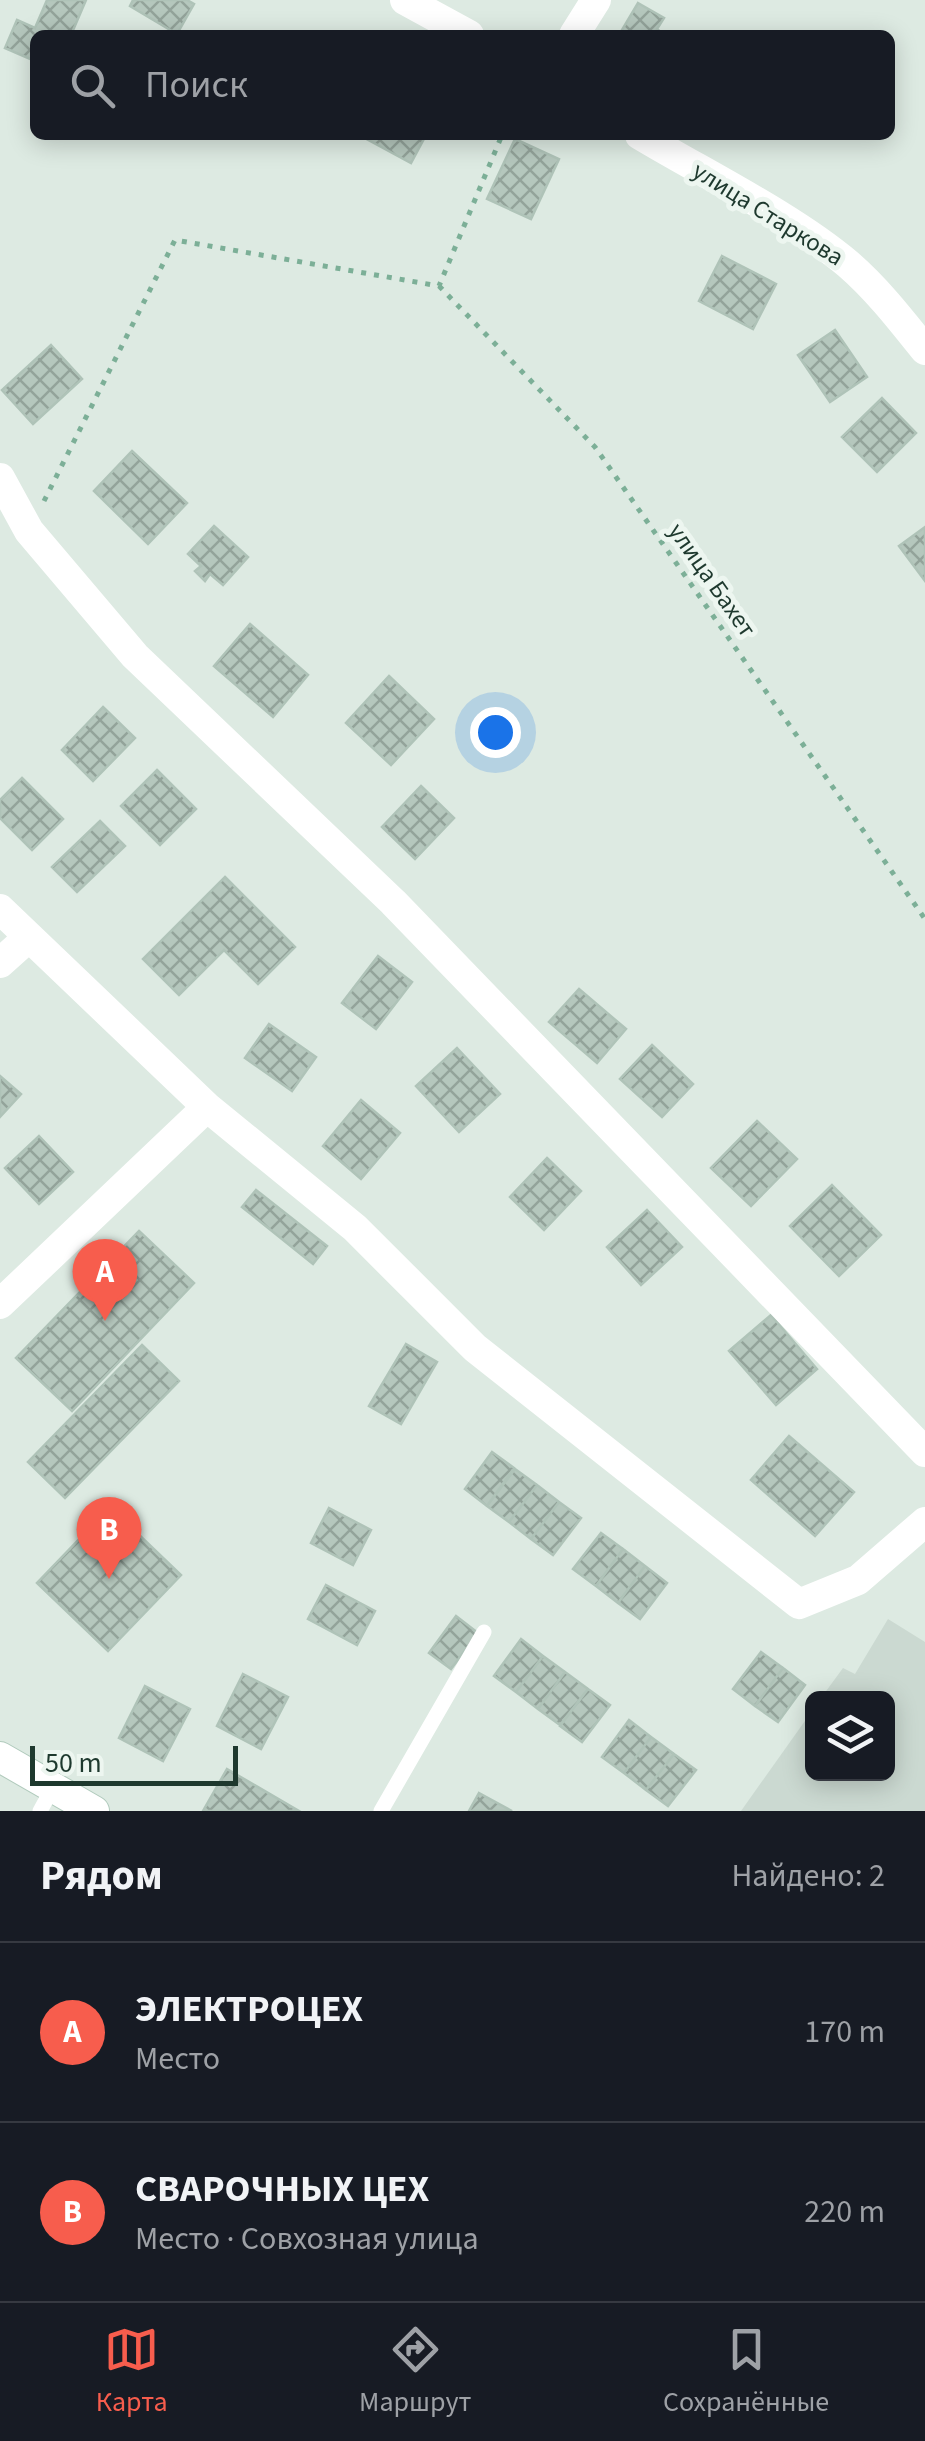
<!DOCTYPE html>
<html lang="ru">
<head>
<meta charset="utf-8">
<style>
  :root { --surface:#171b24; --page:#242831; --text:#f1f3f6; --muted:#9ea1a6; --line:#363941; --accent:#f75d4d }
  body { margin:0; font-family:"Source Sans 3",sans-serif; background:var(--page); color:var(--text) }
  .controls { position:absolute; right:30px; bottom:30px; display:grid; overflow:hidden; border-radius:15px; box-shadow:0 5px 25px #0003 }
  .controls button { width:90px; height:90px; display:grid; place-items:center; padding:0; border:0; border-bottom:2px solid var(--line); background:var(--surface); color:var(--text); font:50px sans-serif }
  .scale { position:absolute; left:30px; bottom:25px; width:208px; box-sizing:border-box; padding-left:10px; border:5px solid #1e392e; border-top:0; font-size:28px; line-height:35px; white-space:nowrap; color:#1e392e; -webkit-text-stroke:8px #edf6f0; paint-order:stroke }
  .you { position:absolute; left:495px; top:732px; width:35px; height:35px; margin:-25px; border:8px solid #fff; border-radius:50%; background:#1a73e8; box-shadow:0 0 0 15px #1a73e833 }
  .badge { display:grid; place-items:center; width:65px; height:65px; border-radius:50%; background:var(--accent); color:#fff; font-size:32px; font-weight:700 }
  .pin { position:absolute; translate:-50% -82px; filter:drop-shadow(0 2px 5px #0008) }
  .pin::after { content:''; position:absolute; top:52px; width:35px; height:30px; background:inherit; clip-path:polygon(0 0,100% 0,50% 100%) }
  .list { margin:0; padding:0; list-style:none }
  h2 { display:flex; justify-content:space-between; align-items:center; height:130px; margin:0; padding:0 40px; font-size:42px }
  h2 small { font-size:32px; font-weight:400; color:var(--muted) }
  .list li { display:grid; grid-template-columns:65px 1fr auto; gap:30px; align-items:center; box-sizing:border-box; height:180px; padding:0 40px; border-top:2px solid var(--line) }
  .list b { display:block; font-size:38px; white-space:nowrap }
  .list p { margin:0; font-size:32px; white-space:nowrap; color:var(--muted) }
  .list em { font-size:32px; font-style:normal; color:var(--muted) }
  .icon { flex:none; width:55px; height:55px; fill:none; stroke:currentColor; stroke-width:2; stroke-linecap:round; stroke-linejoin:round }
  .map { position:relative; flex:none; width:925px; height:1811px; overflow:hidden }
  .search { position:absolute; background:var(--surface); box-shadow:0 5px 25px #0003; left:30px; right:30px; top:30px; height:110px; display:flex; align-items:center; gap:25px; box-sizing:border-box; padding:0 35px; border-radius:15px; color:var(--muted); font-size:38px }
  .sheet { height:490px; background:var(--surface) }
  nav { display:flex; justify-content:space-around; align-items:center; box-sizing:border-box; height:140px; border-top:2px solid var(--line); background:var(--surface); font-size:28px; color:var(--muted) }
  nav a { display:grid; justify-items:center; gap:5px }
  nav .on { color:var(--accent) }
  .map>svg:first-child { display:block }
  .built { fill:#cbd9d1 }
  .building { fill:url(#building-cross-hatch); stroke:#afc3b8; stroke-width:2.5 }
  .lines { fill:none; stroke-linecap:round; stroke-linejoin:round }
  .secondary-casing { stroke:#b0cabc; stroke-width:32 }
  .path { stroke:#7caf97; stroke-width:5; stroke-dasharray:5 8; stroke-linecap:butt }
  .lane { stroke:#fff; stroke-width:15 }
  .street { stroke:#fff; stroke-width:30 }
  .secondary { stroke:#fff; stroke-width:30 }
  .labels { text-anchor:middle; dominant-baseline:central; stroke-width:10; stroke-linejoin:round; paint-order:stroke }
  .street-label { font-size:25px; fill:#1e392e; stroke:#edf6f0 }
</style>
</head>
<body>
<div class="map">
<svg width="925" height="1811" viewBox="0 0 925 1811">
  <defs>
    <pattern id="building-cross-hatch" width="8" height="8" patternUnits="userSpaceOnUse" patternTransform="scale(2.5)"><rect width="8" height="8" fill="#b5c7bd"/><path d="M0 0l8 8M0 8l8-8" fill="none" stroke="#93a39a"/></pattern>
  </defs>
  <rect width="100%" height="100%" fill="#ddeae2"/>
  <path class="built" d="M 888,1619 L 925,1642 L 925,1811 L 741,1811 L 812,1711 L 812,1774 L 888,1774 L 888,1698 L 821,1698 L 843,1668 L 855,1674 Z"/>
  <path class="building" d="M 47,0 L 86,0 L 71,35 L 35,35 L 35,61 L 5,48 L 17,20 L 35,28 Z
    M 133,0 L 187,0 L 194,4 L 177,34 L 130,6 Z
    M 638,3 L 664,18 L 657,29 L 664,35 L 619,35 Z
    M 359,135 L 426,135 L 411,163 Z
    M 515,139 L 559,159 L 531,219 L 487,199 Z
    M 722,256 L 776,284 L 753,329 L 699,301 Z
    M 835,330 L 867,377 L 830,402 L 798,355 Z
    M 51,345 L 82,379 L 33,424 L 2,390 Z
    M 882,398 L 916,433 L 877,472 L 842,437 Z
    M 132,451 L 187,503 L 148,544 L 94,491 Z
    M 214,526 L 248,557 L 223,585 L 210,574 L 205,581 L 195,571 L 201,566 L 188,554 Z
    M 925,527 L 925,581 L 899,546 Z
    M 250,624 L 308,675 L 273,717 L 214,666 Z
    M 389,676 L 434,719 L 391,765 L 346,723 Z
    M 103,707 L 135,738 L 93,781 L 62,750 Z
    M 157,770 L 196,809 L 160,845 L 121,806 Z
    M 22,778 L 63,819 L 32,850 L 0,818 L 0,800 Z
    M 421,786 L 454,818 L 415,859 L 382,827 Z
    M 100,821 L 125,846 L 77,892 L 52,867 Z
    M 225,877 L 295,947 L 258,984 L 224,950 L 179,995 L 143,959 Z
    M 378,956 L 412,982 L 376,1029 L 342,1003 Z
    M 579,989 L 626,1029 L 597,1063 L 549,1022 Z
    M 269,1024 L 316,1057 L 292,1091 L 245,1058 Z
    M 652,1045 L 693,1084 L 662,1117 L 620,1079 Z
    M 457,1048 L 500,1094 L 459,1132 L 416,1086 Z
    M 0,1076 L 21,1094 L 0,1117 Z
    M 361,1100 L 400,1133 L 361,1179 L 323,1146 Z
    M 757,1121 L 797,1159 L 751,1206 L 711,1168 Z
    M 39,1136 L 73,1172 L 39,1204 L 5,1168 Z
    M 547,1158 L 581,1191 L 544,1230 L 510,1197 Z
    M 832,1185 L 881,1235 L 839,1276 L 790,1226 Z
    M 256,1190 L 327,1246 L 313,1264 L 242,1207 Z
    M 647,1210 L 682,1247 L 641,1285 L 607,1247 Z
    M 139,1231 L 194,1283 L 72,1411 L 16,1358 Z
    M 771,1315 L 817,1369 L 776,1405 L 729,1351 Z
    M 406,1344 L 437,1362 L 401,1424 L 369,1406 Z
    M 142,1345 L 179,1381 L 65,1498 L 28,1462 Z
    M 789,1436 L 854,1492 L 815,1536 L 751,1480 Z
    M 492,1452 L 514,1468 L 487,1506 L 465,1489 Z
    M 515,1469 L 537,1485 L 509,1522 L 487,1506 Z
    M 537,1485 L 559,1502 L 531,1539 L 509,1522 Z
    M 559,1502 L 581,1518 L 553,1555 L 531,1539 Z
    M 110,1507 L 181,1575 L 108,1651 L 37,1583 Z
    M 329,1508 L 371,1530 L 353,1565 L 311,1543 Z
    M 601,1533 L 623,1549 L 596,1586 L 573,1569 Z
    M 623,1549 L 645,1566 L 618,1603 L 596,1586 Z
    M 645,1566 L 667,1583 L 640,1619 L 618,1603 Z
    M 326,1585 L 375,1611 L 357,1645 L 308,1619 Z
    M 456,1616 L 478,1633 L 451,1669 L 429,1653 Z
    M 521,1639 L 543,1656 L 516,1692 L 494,1676 Z
    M 761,1652 L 783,1668 L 755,1706 L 733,1689 Z
    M 543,1656 L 565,1672 L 538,1709 L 516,1692 Z
    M 783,1668 L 805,1685 L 778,1722 L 755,1706 Z
    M 565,1672 L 588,1689 L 560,1725 L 538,1709 Z
    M 243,1674 L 288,1697 L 261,1749 L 217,1726 Z
    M 145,1686 L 190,1709 L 163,1761 L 119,1738 Z
    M 588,1689 L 610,1705 L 582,1742 L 560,1726 Z
    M 629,1720 L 651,1737 L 624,1773 L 602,1757 Z
    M 651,1737 L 674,1754 L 646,1790 L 624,1773 Z
    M 674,1754 L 696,1770 L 668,1806 L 646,1790 Z
    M 227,1769 L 299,1811 L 203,1811 Z
    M 479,1793 L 512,1811 L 469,1811 Z"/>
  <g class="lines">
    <g class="secondary-casing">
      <path id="secondary" d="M 0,1757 L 94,1811"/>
    </g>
    <path class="path" d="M 439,286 L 595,447 L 925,919
      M 44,501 L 175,240 L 439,286 L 502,135"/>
    <path class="lane" d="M 40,1811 L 52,1789
      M 381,1811 L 484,1632"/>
    <path class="street" d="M 405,0 L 469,35
      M 574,35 L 596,0
      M 640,135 C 705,174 791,216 848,264 C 877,289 901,320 925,350
      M 0,478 L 29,531 L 135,656 L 393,902 L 925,1452
      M 0,909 L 207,1107
      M 0,963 L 29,937
      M 0,1304 L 207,1107 L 355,1228 L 475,1348 L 799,1604 L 858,1580 L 925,1522"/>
    <use href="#secondary" class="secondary"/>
  </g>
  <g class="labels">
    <g class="street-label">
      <text transform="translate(768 214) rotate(32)">улица Старкова</text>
      <text transform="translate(712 580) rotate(55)">улица Бахет</text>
    </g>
  </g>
</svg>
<div class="controls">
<button><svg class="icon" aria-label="layers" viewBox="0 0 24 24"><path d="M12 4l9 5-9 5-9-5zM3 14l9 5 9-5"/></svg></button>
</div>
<div class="scale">50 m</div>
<div class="you"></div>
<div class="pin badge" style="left:105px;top:1321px">A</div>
<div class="pin badge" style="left:109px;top:1579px">B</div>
<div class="search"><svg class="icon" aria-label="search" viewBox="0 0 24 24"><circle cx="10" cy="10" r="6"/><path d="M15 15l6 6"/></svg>Поиск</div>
</div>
<section class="sheet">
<h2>Рядом<small>Найдено: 2</small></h2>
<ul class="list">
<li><span class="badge">A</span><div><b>ЭЛЕКТРОЦЕХ</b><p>Место</p></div><em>170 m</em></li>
<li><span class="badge">B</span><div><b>СВАРОЧНЫХ ЦЕХ</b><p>Место · Совхозная улица</p></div><em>220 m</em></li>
</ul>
</section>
<nav>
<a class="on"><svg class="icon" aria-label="map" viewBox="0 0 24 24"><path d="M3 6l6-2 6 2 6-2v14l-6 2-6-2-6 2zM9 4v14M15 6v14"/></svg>Карта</a>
<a><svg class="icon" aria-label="directions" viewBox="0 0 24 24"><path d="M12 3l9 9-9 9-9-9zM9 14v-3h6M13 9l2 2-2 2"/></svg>Маршрут</a>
<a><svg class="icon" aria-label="saved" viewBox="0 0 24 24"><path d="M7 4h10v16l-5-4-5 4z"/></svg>Сохранённые</a>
</nav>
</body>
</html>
